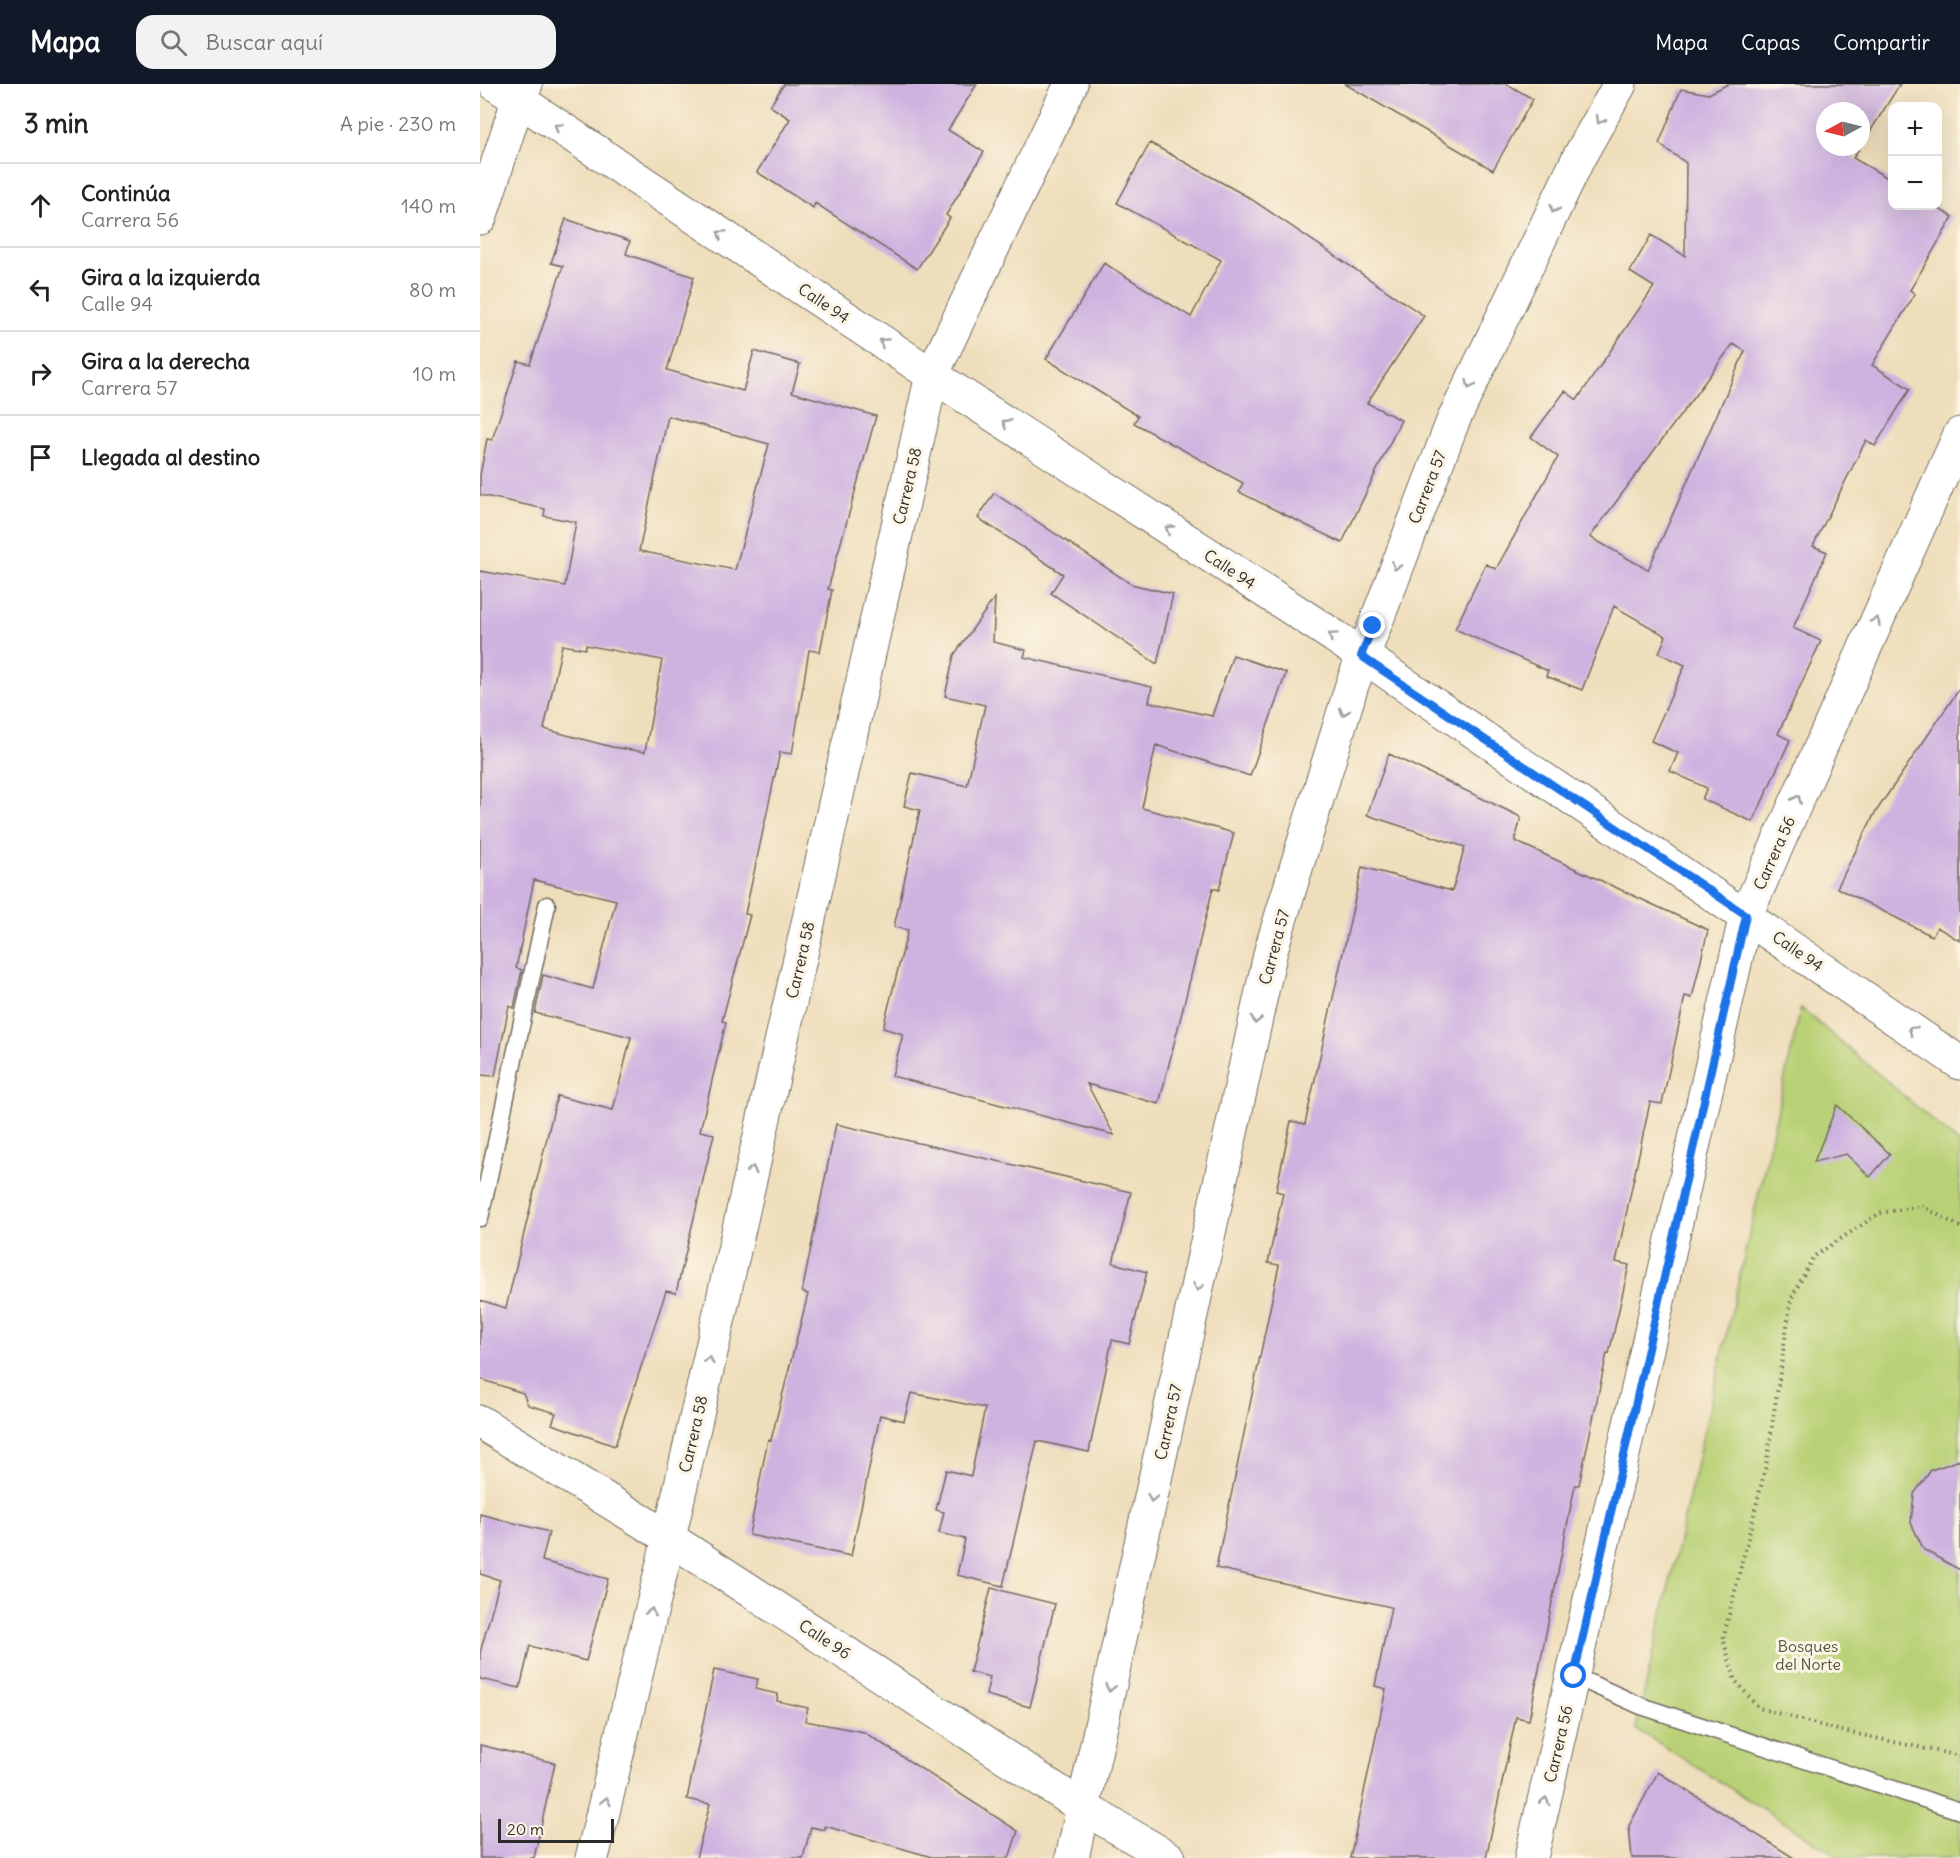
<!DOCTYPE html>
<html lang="es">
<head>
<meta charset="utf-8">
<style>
  :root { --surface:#fff; --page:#f2f2f2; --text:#222; --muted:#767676; --line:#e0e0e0; --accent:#111827 }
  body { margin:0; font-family:Delius,sans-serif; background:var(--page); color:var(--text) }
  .controls { position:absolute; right:18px; top:18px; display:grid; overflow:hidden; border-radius:12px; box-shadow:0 6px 24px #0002 }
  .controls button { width:54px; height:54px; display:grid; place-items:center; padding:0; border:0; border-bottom:2px solid var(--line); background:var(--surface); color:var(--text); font:30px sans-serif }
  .compass { position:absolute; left:1336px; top:18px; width:54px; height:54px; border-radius:50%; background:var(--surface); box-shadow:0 6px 24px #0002; rotate:263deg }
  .scale { position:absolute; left:18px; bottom:15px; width:116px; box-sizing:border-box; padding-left:6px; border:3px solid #2b2b2b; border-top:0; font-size:16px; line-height:21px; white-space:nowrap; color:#2b2b2b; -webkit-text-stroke:4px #fcf5e5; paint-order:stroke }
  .stop { position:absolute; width:18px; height:18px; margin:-14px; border:4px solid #1a73e8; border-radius:50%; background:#fff }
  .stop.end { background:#1a73e8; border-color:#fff; box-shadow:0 2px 6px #0008 }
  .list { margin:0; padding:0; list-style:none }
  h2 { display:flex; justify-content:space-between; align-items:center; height:78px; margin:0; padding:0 24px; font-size:26px }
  h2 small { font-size:20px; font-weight:400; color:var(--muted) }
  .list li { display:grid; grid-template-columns:39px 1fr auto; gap:18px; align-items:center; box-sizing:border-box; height:84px; padding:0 24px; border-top:2px solid var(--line) }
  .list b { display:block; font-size:22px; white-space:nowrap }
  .list p { margin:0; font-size:20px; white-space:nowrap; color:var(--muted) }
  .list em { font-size:20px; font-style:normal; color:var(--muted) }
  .icon { flex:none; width:33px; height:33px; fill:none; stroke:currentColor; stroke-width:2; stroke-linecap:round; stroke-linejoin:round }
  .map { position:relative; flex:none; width:1480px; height:1774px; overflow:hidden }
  header { display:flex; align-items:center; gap:36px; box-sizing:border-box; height:84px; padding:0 30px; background:var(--accent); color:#fff }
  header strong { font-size:28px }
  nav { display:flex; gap:33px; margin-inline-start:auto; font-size:21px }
  .search { width:420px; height:54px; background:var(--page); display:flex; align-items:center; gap:15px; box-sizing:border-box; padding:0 21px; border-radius:18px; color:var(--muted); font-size:22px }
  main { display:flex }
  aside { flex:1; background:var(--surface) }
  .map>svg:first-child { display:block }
  .green { fill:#b9d176; stroke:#727e50; stroke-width:1.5 }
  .building { fill:#ceb2e0; fill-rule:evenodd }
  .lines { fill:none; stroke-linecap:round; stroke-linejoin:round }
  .service-casing { stroke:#706a5e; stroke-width:19 }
  .minor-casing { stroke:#706a5e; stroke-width:35 }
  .tertiary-casing { stroke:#706a5e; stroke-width:35 }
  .path { stroke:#706a5e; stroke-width:4; stroke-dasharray:1.5 4.5; stroke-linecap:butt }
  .service { stroke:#fff; stroke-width:16 }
  .minor { stroke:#fff; stroke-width:33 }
  .tertiary { stroke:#fff; stroke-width:33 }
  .oneway { stroke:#a0a0a0 }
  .route { stroke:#1a73e8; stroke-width:8 }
  .labels { text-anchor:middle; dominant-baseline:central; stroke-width:6; stroke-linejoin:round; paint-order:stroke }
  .street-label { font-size:16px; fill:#2b2b2b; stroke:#fcf5e5 }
  .park-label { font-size:16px; fill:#4e543e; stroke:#fcf5e5 }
</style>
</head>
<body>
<header>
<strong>Mapa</strong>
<div class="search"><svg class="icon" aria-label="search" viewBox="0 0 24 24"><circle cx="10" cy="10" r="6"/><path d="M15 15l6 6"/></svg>Buscar aquí</div>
<nav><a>Mapa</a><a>Capas</a><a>Compartir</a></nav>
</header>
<main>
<aside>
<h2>3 min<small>A pie · 230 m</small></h2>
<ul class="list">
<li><svg class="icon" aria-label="ahead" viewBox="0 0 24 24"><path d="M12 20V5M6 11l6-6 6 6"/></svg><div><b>Continúa</b><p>Carrera 56</p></div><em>140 m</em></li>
<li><svg class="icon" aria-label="left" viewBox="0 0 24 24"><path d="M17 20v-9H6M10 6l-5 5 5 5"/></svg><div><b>Gira a la izquierda</b><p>Calle 94</p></div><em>80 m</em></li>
<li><svg class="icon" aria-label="right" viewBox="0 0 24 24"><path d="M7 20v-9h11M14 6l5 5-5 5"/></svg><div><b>Gira a la derecha</b><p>Carrera 57</p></div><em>10 m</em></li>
<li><svg class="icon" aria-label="arrive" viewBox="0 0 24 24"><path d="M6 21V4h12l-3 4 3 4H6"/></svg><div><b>Llegada al destino</b></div></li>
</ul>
</aside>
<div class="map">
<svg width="1480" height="1774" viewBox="0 0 1480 1774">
  <rect width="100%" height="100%" fill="#fcf5e5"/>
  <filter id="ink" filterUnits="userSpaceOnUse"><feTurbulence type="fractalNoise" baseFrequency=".0167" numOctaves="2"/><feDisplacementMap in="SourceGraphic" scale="12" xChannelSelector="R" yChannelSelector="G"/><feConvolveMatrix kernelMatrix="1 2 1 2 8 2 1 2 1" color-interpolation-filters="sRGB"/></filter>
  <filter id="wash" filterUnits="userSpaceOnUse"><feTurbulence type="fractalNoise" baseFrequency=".008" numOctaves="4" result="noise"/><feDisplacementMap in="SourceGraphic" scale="24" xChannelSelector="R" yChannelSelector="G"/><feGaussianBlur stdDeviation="1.35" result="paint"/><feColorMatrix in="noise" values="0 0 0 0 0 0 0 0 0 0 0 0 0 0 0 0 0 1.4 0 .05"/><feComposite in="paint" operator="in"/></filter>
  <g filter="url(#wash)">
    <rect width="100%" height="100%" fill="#efdebc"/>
    <path class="green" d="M 1321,924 L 1480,1060 L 1480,1774 L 1361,1774 L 1156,1645 Z"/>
    <g id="blocks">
      <path class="building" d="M 304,0 L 497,0 L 468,46 L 504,68 L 466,131 L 470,134 L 437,185 L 335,119 L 333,124 L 277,88 L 310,35 L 290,22 Z
        M 865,0 L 1027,0 L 1053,15 L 1013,86 Z
        M 1248,0 L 1420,0 L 1381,62 L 1381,27 L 1345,27 L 1345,63 L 1380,63 L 1373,74 L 1413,97 L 1413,122 L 1454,122 L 1473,133 L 1430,206 L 1435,210 L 1392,281 L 1430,305 L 1395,362 L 1386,356 L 1333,462 L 1347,468 L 1313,544 L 1341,557 L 1298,650 L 1310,656 L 1273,738 L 1222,715 L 1227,704 L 1190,687 L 1198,669 L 1171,657 L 1205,581 L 1179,569 L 1186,552 L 1134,522 L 1102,606 L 1066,592 L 1068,587 L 975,545 L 1006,480 L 1016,485 L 1078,373 L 1051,353 L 1085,307 L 1097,316 L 1174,203 L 1150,188 L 1171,151 L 1205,172 L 1206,79 L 1179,60 L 1201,5 L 1229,10 ZM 1253,260 L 1265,267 L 1168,486 L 1110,453 Z
        M 670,59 L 768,113 L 944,232 L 887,319 L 921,336 L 862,459 L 759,408 L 763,399 L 654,339 L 658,332 L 566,275 L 624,179 L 711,233 L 741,176 L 637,119 Z
        M 86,135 L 150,157 L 146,170 L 214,193 L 187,286 L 263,307 L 274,267 L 320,280 L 312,308 L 396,332 L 348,505 L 352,506 L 340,568 L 329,566 L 312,670 L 300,668 L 265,830 L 270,831 L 242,937 L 246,938 L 220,1047 L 234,1050 L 196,1209 L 186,1207 L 135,1362 L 72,1340 L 76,1329 L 48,1321 L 43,1309 L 0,1295 L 0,1216 L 26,1224 L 77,1012 L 133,1026 L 151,953 L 55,929 L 63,891 L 113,905 L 136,816 L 54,796 L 36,884 L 42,886 L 34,924 L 29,922 L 15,992 L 0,991 L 0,487 L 85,502 L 96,438 L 64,432 L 65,425 L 0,411 L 0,391 L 7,355 L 12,356 L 38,277 L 50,280 L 83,182 L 71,179 ZM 188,332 L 289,360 L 255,486 L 159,467 ZM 82,561 L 105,565 L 106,561 L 182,576 L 165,668 L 132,663 L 64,645 Z
        M 514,409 L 651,500 L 693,510 L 677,580 L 571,509 L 583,490 L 498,434 Z
        M 515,513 L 513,558 L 546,566 L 544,573 L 672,603 L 669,618 L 732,632 L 753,571 L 806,589 L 770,692 L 676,661 L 662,724 L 754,749 L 739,806 L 733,804 L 679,1020 L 607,1000 L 634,1051 L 412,992 L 423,950 L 403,944 L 428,846 L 414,843 L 440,726 L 424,722 L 432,689 L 487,702 L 505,621 L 465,612 L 474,571 Z
        M 1480,604 L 1480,857 L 1457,843 L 1452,852 L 1357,804 L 1395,729 Z
        M 909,670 L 1041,733 L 1035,757 L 1228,846 L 1212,914 L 1205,912 L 1182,1020 L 1170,1018 L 1136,1178 L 1149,1181 L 1129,1270 L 1127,1269 L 1099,1401 L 1095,1401 L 1049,1636 L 1036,1633 L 1006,1774 L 870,1774 L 906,1605 L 895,1602 L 911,1523 L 736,1484 L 799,1181 L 788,1179 L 803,1109 L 796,1107 L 811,1037 L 825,1040 L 882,783 L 972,807 L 985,763 L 887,731 Z
        M 1357,1021 L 1410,1070 L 1390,1093 L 1366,1070 L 1334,1078 Z
        M 356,1040 L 651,1108 L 633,1179 L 667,1188 L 649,1260 L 632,1256 L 609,1368 L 557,1357 L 523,1502 L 477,1491 L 485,1455 L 459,1449 L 464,1428 L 456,1426 L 466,1386 L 491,1392 L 505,1324 L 431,1309 L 424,1337 L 400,1331 L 371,1472 L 269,1451 L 288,1355 L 291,1356 L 328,1210 L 322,1208 Z
        M 1480,1376 L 1480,1486 L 1444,1466 L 1431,1439 L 1434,1410 L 1451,1386 Z
        M 0,1430 L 69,1448 L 62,1477 L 128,1495 L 106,1577 L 50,1562 L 40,1604 L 0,1595 L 0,1569 L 20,1496 L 0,1490 Z
        M 511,1504 L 575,1520 L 550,1623 L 506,1611 L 510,1593 L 490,1588 Z
        M 234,1586 L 278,1595 L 275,1605 L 298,1610 L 297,1617 L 328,1624 L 325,1637 L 384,1648 L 538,1747 L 529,1774 L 455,1774 L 345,1742 L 345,1746 L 331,1743 L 323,1774 L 216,1774 L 230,1720 L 207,1715 Z
        M 0,1661 L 75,1679 L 54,1774 L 0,1774 Z
        M 1178,1688 L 1314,1774 L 1152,1774 L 1149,1742 Z"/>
    </g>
  </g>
  <g filter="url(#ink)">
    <use href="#blocks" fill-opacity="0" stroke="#706a5e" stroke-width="1.5"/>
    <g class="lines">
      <g class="service-casing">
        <path id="service" d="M 0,1134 L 67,821
          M 1094,1592 L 1161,1622 L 1480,1727"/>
      </g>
      <g class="minor-casing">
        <path id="minor" d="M 0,134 L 38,16 L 46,0
          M 0,1338 L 189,1454 L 604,1724 L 689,1774
          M 112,1774 L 189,1454 L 452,291 L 591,0
          M 592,1774 L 791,866 L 872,601 L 973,337 L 1099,73 L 1140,0
          M 1051,1774 L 1266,831 L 1480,350"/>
      </g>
      <g class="tertiary-casing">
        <path id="tertiary" d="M 15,0 L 452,291 L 854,552 L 1480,979"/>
      </g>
      <path class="path" d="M 1480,1143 L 1442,1122 L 1400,1129 L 1333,1173 L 1311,1215 L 1286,1382 L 1243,1555 L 1255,1596 L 1279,1624 L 1358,1646 L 1480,1672"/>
      <use href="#service" class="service"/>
      <use href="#minor" class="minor"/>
      <use href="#tertiary" class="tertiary"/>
    </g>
    <defs><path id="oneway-chevron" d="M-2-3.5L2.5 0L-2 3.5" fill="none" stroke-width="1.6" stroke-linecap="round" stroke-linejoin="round" transform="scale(1.5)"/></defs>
    <g class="oneway">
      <use href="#oneway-chevron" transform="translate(1120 36) rotate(120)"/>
      <use href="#oneway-chevron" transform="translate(78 43) rotate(-146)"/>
      <use href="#oneway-chevron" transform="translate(1074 125) rotate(116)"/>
      <use href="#oneway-chevron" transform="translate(241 150) rotate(-146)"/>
      <use href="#oneway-chevron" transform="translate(403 258) rotate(-146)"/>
      <use href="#oneway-chevron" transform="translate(990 301) rotate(116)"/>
      <use href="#oneway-chevron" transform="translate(526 339) rotate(-147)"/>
      <use href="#oneway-chevron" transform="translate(689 445) rotate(-147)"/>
      <use href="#oneway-chevron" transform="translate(916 482) rotate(111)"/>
      <use href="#oneway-chevron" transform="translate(1396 537) rotate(-66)"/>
      <use href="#oneway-chevron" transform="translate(852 552) rotate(-146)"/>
      <use href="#oneway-chevron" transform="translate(864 628) rotate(107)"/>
      <use href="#oneway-chevron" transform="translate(1317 715) rotate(-66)"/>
      <use href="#oneway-chevron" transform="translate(776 936) rotate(102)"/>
      <use href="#oneway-chevron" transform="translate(1432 946) rotate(-145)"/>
      <use href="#oneway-chevron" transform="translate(272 1086) rotate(-77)"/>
      <use href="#oneway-chevron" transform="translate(718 1203) rotate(102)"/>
      <use href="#oneway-chevron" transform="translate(229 1276) rotate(-77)"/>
      <use href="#oneway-chevron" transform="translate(672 1414) rotate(102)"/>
      <use href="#oneway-chevron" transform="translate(171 1528) rotate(-76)"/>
      <use href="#oneway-chevron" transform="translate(630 1604) rotate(102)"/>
      <use href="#oneway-chevron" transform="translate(126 1717) rotate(-76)"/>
      <use href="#oneway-chevron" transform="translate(1065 1717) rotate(-77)"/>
    </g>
  </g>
  <g class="lines" filter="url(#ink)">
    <path class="route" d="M 893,542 L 881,572 L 1266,831 L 1094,1592"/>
  </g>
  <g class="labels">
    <g class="street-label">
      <text transform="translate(344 219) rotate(34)">Calle 94</text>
      <text transform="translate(427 402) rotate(-77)">Carrera 58</text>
      <text transform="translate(947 403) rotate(-69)">Carrera 57</text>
      <text transform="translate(750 485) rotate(33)">Calle 94</text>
      <text transform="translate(1294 769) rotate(-66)">Carrera 56</text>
      <text transform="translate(794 863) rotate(-75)">Carrera 57</text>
      <text transform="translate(1318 867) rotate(35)">Calle 94</text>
      <text transform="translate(320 876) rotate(-77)">Carrera 58</text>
      <text transform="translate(688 1338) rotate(-78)">Carrera 57</text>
      <text transform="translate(213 1350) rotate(-77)">Carrera 58</text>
      <text transform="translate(345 1555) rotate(33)">Calle 96</text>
      <text transform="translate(1078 1660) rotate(-77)">Carrera 56</text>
    </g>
    <g class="park-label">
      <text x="1328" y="1562">Bosques<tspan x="1328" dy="18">del Norte</tspan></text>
    </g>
  </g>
</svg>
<div class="controls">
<button>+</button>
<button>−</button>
</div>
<svg class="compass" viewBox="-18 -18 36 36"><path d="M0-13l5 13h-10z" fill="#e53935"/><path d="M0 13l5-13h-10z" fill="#767676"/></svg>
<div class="scale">20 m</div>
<div class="stop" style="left:1094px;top:1592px"></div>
<div class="stop end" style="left:893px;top:542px"></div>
</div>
</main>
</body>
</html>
